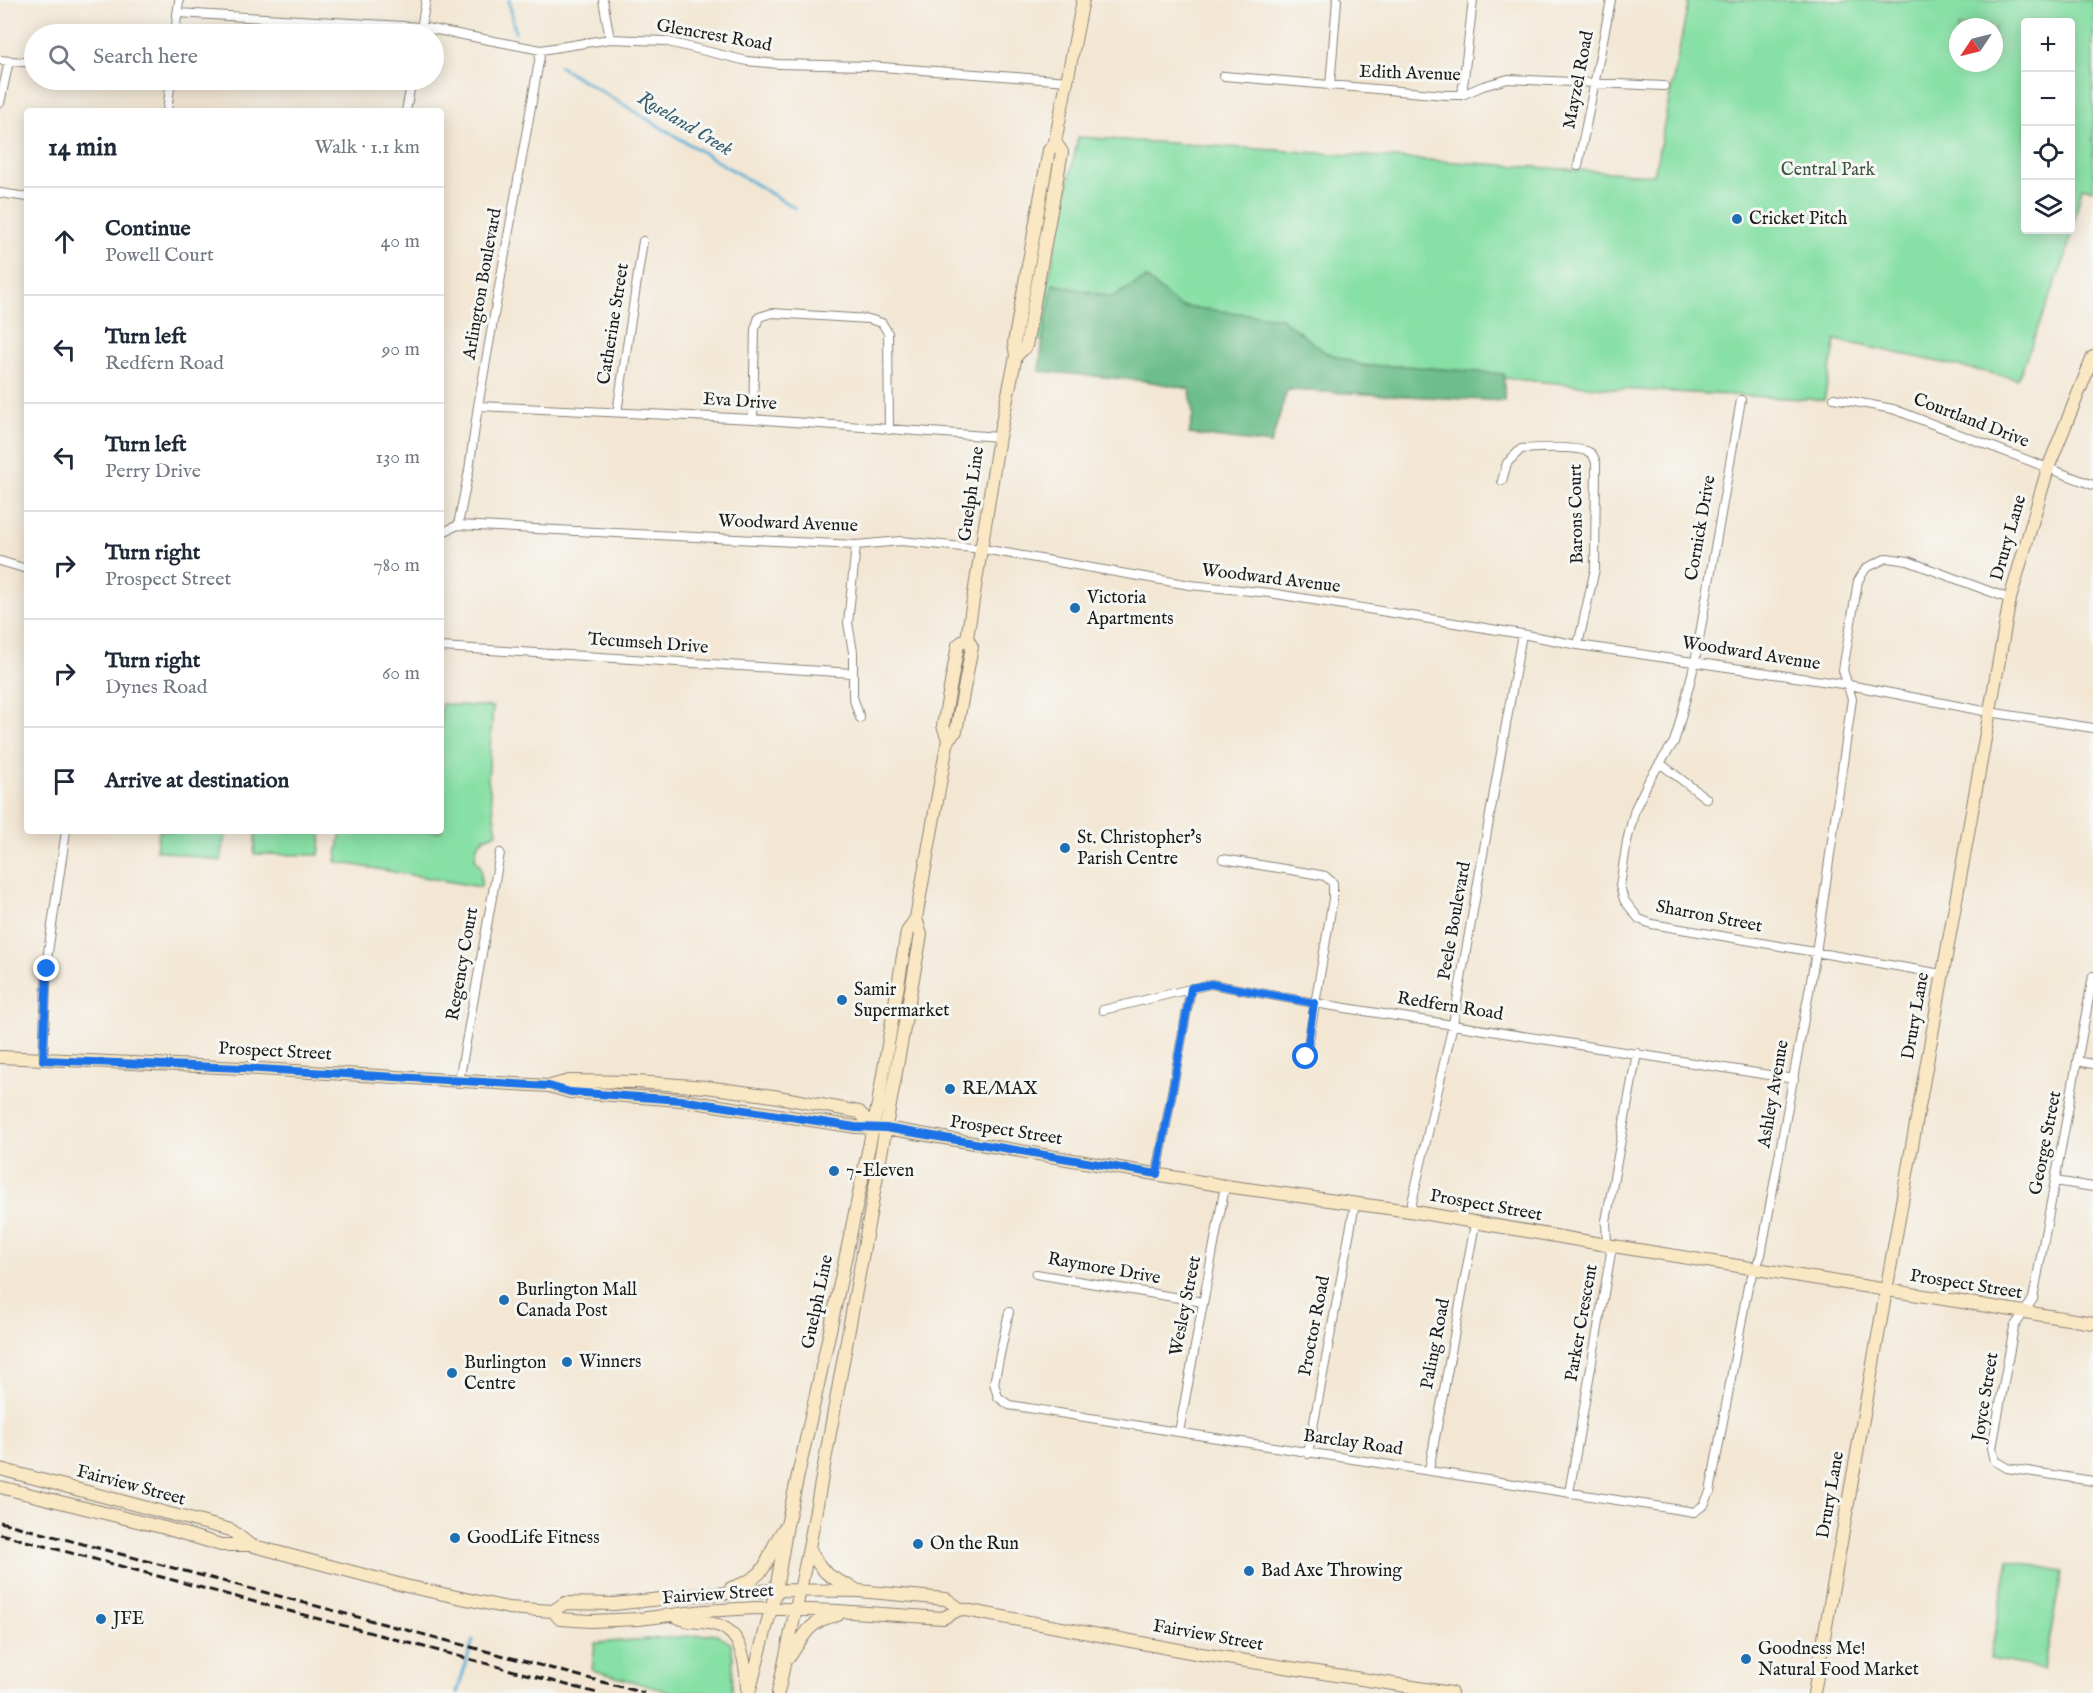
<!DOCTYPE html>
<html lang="en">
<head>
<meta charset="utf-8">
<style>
  :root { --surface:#fff; --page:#f2f2f3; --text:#1f2937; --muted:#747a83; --line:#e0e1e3 }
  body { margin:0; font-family:"IM FELL English",serif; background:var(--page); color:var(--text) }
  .controls { position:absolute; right:18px; top:18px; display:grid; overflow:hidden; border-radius:6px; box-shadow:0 3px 15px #0003 }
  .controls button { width:54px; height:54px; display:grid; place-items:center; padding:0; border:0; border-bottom:2px solid var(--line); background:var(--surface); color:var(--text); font:30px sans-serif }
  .compass { position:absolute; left:1949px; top:18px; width:54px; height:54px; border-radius:50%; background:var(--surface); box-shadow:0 3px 15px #0003; rotate:235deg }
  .stop { position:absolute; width:18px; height:18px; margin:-14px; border:4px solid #1a73e8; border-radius:50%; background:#fff }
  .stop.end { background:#1a73e8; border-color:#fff; box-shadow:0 2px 6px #0008 }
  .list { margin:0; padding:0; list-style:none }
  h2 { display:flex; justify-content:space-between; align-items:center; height:78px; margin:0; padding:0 24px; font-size:26px }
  h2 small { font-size:20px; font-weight:400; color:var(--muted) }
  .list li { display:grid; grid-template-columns:39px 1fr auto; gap:18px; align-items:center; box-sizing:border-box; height:108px; padding:0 24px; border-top:2px solid var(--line) }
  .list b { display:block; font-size:22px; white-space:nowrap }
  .list p { margin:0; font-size:20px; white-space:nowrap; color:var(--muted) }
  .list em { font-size:20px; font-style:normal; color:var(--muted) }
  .icon { flex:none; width:33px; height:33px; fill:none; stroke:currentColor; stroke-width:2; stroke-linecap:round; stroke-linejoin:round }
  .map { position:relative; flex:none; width:2093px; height:1693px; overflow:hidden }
  .search { position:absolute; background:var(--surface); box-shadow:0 3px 15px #0003; left:24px; top:24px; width:420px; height:66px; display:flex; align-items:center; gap:15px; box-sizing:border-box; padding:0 21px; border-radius:33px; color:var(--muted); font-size:22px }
  .panel { position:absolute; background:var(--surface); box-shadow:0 3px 15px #0003; left:24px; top:108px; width:420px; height:726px; border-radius:6px }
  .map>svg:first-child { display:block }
  .green { fill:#87e0a5; stroke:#527e60; stroke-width:1.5; fill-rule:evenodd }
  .forest { fill:#6dbe8a; stroke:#446d53; stroke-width:1.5 }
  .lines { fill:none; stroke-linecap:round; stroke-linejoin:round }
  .stream { stroke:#56add3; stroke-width:3 }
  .street-casing { stroke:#888278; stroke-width:10 }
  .secondary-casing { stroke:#888278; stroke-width:14 }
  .street { stroke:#fff; stroke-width:8 }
  .secondary { stroke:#fae7c3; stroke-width:12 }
  .rail { stroke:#1c1c1c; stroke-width:3; stroke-dasharray:9 4.5; stroke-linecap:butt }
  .route { stroke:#1a73e8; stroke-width:8 }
  .poi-dot { fill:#1f6fb2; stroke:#f6f6f2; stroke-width:2 }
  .labels { text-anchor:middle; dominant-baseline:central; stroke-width:6; stroke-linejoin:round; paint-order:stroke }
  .street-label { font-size:18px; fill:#1c1c1c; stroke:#f6f6f2 }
  .park-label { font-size:18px; fill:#3c5745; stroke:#f6f6f2 }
  .poi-label { font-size:18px; fill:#1c1c1c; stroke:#f6f6f2; text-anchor:start }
  .water-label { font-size:20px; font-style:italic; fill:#365d6e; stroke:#f6f6f2 }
</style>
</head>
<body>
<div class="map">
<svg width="2093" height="1693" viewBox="0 0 2093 1693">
  <rect width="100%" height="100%" fill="#f6f6f2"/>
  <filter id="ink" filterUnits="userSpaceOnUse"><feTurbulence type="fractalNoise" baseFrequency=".0167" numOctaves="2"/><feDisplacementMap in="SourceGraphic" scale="12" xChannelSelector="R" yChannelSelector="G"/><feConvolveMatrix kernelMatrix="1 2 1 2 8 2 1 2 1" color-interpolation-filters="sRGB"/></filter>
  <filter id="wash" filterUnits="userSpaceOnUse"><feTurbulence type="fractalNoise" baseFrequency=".008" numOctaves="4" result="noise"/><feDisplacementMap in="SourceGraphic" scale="24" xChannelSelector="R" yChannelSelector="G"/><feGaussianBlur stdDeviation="1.35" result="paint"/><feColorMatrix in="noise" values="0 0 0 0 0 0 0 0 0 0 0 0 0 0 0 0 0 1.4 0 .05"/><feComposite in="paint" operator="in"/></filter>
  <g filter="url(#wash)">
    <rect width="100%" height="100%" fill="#f3e7d4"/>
    <path class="green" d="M 1689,0 L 2093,0 L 2093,190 L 2082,187 L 2066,256 L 2018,379 L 1836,340 L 1824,400 L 1617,389 L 1412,369 L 1036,340 L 1078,137 L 1654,175 ZM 2026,22 L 2070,22 L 2070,230 L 2026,230 ZM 1958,27 L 1994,27 L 1994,63 L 1958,63 Z
      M 441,704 L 493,707 L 488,780 L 497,833 L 484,838 L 477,846 L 475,858 L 481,868 L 481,887 L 336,862 L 341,831 L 441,831 Z
      M 159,831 L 226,831 L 221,861 L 156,850 Z
      M 256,831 L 322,831 L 319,855 L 254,854 Z
      M 2008,1560 L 2062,1571 L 2044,1669 L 1990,1659 Z
      M 717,1634 L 731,1644 L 733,1657 L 732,1693 L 673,1693 L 592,1670 L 595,1643 Z"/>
    <path class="forest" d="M 1146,278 L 1179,306 L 1281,318 L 1325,352 L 1364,366 L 1405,366 L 1504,374 L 1504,401 L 1287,390 L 1271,444 L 1189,434 L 1193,415 L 1190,389 L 1146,381 L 1039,371 L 1044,331 L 1053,284 L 1112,297 Z"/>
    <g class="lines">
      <path class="stream" d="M 509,0 L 515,32
        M 559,66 L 795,208
        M 457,1693 L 473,1640"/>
    </g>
  </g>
  <g filter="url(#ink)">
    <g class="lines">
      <g class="street-casing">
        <path id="street" d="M 603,0 L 610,39
          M 177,13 L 421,27 L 541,50 L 610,39 L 664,41 L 747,61 L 778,64 L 868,66 L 1068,81
          M 175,34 L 179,0
          M 420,34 L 426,0
          M 0,60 L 34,63
          M 1224,76 L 1445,95 L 1462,95 L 1483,86 L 1508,79 L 1664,86
          M 1330,86 L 1337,0
          M 1462,95 L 1473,0
          M 0,103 L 9,61
          M 167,111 L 171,80
          M 406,111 L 412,80
          M 1578,166 L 1611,0
          M 0,193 L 27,197
          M 1834,398 L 1893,409 L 2093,485
          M 1741,400 L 1695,662 L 1678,729 L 1674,742 L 1649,780 L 1635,809 L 1627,841 L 1620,886 L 1624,900 L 1639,919 L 1652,924 L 1942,974
          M 478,406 L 753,419 L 999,437
          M 617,412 L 643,241
          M 753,419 L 755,329 L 759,317 L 772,313 L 869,319 L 882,323 L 888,333 L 889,430
          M 1502,481 L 1507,463 L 1521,449 C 1537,448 1575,446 1589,452 C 1593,454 1595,459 1596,463 L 1595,569 L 1578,645
          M 458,525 L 469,470 L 478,406 L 541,50
          M 441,533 L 458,525 L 856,545 L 901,541 L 983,549 L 1190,585 L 1270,593 L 1522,634 L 1578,645 L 1849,685 L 1989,712 L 2093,728
          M 856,545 L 848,623 L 853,652 L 853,697 L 860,718
          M 0,561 L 27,569
          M 441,647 L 852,673
          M 1661,764 L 1707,799
          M 1223,859 L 1309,873 L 1325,876 L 1333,883 L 1333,899 L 1306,1057
          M 2093,976 L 2033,1299 L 2014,1327 L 1992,1448 L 1995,1461 L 2007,1468 L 2093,1481
          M 1103,1010 L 1211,984 L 1314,1003 L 1794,1079
          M 43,1060 L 47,959 L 66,831
          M 2077,1061 L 2093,1064
          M 459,1081 L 500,853
          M 1157,1174 L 1191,988
          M 2055,1181 L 2093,1187
          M 1410,1211 L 1453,1024 L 1522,634
          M 1036,1274 L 1203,1302
          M 1009,1312 L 994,1383 L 998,1397 L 1009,1405 C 1237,1442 1465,1477 1694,1512 L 1704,1505 L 1710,1492 L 1748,1286 L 1761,1255 L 1816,953 L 1852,699 L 1843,670 L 1858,581 L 1866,568 L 1887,558 L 1908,561 L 2010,599
          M 1179,1432 L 1225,1186
          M 1308,1454 L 1355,1204
          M 1429,1470 L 1475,1224
          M 1569,1493 L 1611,1253 L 1607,1245 L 1606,1221 L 1637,1053"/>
      </g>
      <g class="secondary-casing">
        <path id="secondary" d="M 1016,356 L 1026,346 L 1062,152 L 1055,142
          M 948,739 L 956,731 L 972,647 L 967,638 L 999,437 L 1016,356 L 1014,343 L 1049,150 L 1055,142 L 1083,0
          M 0,1057 L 242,1068 L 549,1086 L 570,1092 L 681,1100 L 856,1127 L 886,1128 L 1225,1186 L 1410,1211 L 1607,1245 L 2093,1323
          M 550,1086 L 569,1081 L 637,1082 L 706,1087 L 773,1096 L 859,1112 L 873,1126
          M 0,1469 L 231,1530 L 250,1545
          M 0,1487 L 165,1528 L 221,1545 L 250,1545 L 406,1586 L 508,1608 L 553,1611 L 565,1603 L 614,1604 L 698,1595 L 776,1590 L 859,1591 L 946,1599 L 960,1609 L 1195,1653 L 1451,1693
          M 809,1548 C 823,1575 828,1576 855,1589
          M 731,1588 C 777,1573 761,1558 786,1526
          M 553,1611 L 560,1619 L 590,1621 L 639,1619 L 704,1611 L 755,1608 L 837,1611 L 943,1618 L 960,1609
          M 673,1615 C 690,1624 695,1620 713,1624 C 742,1629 746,1663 747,1688
          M 790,1656 C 804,1635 811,1619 838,1615
          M 749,1693 L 776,1590 L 787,1525 L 831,1326 L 878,1104 L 907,932 L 916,918
          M 778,1693 L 809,1548 L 921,935 L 916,918 L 948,739 L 943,726 L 958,645 L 967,638
          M 1814,1693 L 2010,599 L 2048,468 L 2093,357"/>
      </g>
      <use href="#street" class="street"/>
      <use href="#secondary" class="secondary"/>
      <path class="rail" d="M 0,1522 L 644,1693
        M 0,1534 L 597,1693"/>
    </g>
  </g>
  <g class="lines" filter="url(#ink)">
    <path class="route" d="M 47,969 L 43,1060 L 242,1068 L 549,1086 L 570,1092 L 681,1100 L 855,1127 L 886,1128 L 1157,1174 L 1191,988 L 1211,984 L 1314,1003 L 1306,1057"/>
  </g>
  <g class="poi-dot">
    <circle cx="1737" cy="219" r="6"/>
    <circle cx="1075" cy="608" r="6"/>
    <circle cx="1065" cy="848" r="6"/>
    <circle cx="842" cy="1000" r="6"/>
    <circle cx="950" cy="1089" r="6"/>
    <circle cx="834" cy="1171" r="6"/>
    <circle cx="504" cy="1300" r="6"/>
    <circle cx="567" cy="1362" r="6"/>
    <circle cx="452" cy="1373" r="6"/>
    <circle cx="455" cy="1538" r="6"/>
    <circle cx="918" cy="1544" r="6"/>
    <circle cx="1249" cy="1571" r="6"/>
    <circle cx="101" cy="1619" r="6"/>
    <circle cx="1746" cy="1659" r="6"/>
  </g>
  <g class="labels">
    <g class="street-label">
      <text transform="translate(714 36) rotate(10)">Glencrest Road</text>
      <text transform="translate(1410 74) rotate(2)">Edith Avenue</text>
      <text transform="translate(1579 80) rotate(-79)">Mayzel Road</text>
      <text transform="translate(483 284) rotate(-80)">Arlington Boulevard</text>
      <text transform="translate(614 324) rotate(-81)">Catherine Street</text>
      <text transform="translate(740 402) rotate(4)">Eva Drive</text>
      <text transform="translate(1971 421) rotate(21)">Courtland Drive</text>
      <text transform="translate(972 494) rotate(-82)">Guelph Line</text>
      <text transform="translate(1577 514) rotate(-91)">Barons Court</text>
      <text transform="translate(788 524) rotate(2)">Woodward Avenue</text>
      <text transform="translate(1701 528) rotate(-80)">Cornick Drive</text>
      <text transform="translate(2009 538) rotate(-74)">Drury Lane</text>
      <text transform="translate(1271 579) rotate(7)">Woodward Avenue</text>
      <text transform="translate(648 644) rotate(4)">Tecumseh Drive</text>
      <text transform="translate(1751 654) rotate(9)">Woodward Avenue</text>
      <text transform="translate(1709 917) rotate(11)">Sharron Street</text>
      <text transform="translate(1455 921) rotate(-80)">Peele Boulevard</text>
      <text transform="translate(463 964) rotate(-80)">Regency Court</text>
      <text transform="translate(1450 1007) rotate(9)">Redfern Road</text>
      <text transform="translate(1916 1016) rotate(-80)">Drury Lane</text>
      <text transform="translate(275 1052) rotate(3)">Prospect Street</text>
      <text transform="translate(1774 1094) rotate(-80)">Ashley Avenue</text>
      <text transform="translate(1006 1131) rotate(9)">Prospect Street</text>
      <text transform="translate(2046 1143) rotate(-79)">George Street</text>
      <text transform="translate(1486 1206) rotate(10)">Prospect Street</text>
      <text transform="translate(1104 1269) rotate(10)">Raymore Drive</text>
      <text transform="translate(1966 1285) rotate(9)">Prospect Street</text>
      <text transform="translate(818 1302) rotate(-78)">Guelph Line</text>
      <text transform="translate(1186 1306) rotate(-79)">Wesley Street</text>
      <text transform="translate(1582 1323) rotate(-80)">Parker Crescent</text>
      <text transform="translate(1315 1326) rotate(-79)">Proctor Road</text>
      <text transform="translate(1436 1344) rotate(-79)">Paling Road</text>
      <text transform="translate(1986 1397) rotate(-81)">Joyce Street</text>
      <text transform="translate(1353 1443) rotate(8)">Barclay Road</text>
      <text transform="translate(131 1486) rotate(15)">Fairview Street</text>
      <text transform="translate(1831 1495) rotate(-80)">Drury Lane</text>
      <text transform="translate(718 1595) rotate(-4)">Fairview Street</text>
      <text transform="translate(1208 1636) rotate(10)">Fairview Street</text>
    </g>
    <g class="park-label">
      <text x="1828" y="170">Central Park</text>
    </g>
    <g class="poi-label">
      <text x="1749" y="219">Cricket Pitch</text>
      <text x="1087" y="598">Victoria<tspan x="1087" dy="21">Apartments</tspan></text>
      <text x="1077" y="838">St. Christopher's<tspan x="1077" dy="21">Parish Centre</tspan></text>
      <text x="854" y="990">Samir<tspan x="854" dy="21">Supermarket</tspan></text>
      <text x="962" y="1089">RE/MAX</text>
      <text x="846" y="1171">7-Eleven</text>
      <text x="516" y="1290">Burlington Mall<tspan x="516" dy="21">Canada Post</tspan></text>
      <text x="579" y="1362">Winners</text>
      <text x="464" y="1363">Burlington<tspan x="464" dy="21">Centre</tspan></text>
      <text x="467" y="1538">GoodLife Fitness</text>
      <text x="930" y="1544">On the Run</text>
      <text x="1261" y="1571">Bad Axe Throwing</text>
      <text x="113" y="1619">JFE</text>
      <text x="1758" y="1649">Goodness Me!<tspan x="1758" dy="21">Natural Food Market</tspan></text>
    </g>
    <g class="water-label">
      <text transform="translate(685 124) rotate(31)">Roseland Creek</text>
    </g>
  </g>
</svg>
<div class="controls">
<button>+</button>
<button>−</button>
<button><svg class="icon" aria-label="locate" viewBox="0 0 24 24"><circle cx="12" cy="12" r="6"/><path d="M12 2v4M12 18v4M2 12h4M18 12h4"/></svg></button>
<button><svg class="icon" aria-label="layers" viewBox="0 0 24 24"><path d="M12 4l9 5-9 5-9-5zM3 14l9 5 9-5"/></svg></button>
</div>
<svg class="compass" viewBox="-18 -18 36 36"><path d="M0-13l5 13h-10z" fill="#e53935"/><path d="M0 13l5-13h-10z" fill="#747a83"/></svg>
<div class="stop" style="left:1306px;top:1057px"></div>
<div class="stop end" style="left:47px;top:969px"></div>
<div class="search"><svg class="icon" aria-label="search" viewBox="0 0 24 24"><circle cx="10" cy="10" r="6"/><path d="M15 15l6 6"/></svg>Search here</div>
<section class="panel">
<h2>14 min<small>Walk · 1.1 km</small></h2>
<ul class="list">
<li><svg class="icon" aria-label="ahead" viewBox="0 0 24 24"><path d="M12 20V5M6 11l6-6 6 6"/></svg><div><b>Continue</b><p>Powell Court</p></div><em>40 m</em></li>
<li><svg class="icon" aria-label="left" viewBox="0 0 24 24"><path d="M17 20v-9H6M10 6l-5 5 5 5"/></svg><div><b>Turn left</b><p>Redfern Road</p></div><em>90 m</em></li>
<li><svg class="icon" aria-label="left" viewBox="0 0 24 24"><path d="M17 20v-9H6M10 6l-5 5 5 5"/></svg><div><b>Turn left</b><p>Perry Drive</p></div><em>130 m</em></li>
<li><svg class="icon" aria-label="right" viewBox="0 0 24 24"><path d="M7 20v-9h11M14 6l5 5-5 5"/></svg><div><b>Turn right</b><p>Prospect Street</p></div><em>780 m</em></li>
<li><svg class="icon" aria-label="right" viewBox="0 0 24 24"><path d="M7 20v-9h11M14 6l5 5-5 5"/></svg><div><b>Turn right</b><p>Dynes Road</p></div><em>60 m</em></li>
<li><svg class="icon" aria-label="arrive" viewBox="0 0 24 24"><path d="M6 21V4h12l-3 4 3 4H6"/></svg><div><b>Arrive at destination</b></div></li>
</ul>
</section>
</div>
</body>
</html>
